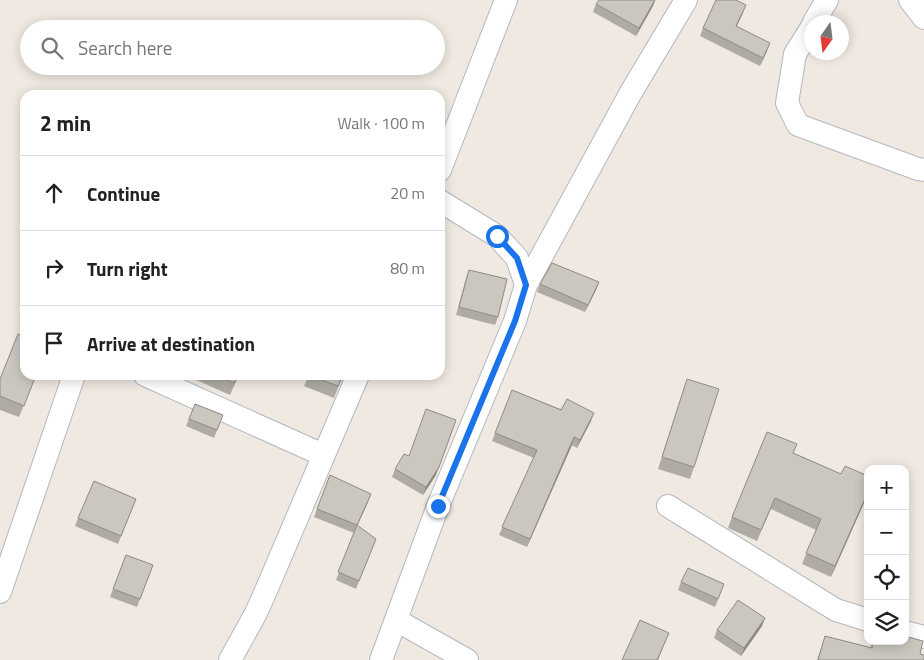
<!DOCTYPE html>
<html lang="en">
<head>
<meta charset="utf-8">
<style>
  :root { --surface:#fff; --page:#f6f6f6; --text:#222; --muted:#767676; --line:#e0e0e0 }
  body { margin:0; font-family:"Titillium Web",sans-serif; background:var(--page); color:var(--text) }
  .controls { position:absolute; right:15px; bottom:15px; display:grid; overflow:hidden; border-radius:10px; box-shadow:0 2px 12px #0003 }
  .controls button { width:45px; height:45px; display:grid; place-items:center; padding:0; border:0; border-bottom:1px solid var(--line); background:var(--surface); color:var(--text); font:25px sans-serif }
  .compass { position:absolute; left:804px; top:15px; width:45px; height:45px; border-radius:50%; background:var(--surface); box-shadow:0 2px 12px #0003; rotate:194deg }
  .stop { position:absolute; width:15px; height:15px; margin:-11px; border:4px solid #1a73e8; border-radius:50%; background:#fff }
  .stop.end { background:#1a73e8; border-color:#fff; box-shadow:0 1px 5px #0008 }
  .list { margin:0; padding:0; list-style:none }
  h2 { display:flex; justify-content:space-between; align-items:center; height:65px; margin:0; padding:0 20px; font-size:21px }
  h2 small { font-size:16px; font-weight:400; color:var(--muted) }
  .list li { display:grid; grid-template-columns:32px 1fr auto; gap:15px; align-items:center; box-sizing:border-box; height:75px; padding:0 20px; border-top:1px solid var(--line) }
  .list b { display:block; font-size:19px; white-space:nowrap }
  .list em { font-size:16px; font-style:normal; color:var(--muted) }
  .icon { flex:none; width:28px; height:28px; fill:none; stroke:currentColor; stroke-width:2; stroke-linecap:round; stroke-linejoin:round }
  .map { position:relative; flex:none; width:924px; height:660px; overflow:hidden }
  .search { position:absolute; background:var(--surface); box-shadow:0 2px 12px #0003; left:20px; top:20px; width:425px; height:55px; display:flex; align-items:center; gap:12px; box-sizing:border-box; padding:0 18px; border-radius:28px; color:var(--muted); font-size:19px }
  .panel { position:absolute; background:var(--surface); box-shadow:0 2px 12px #0003; left:20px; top:90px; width:425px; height:290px; border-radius:15px }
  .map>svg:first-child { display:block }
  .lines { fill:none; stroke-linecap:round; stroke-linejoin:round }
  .minor-casing { stroke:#b4b7c1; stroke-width:24 }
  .minor { stroke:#fff; stroke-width:22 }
  .wall { fill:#afaba4 }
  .shaded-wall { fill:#8e8b86 }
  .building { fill:#cbc7bf; stroke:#8e8b86 }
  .route { stroke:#1a73e8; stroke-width:6 }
</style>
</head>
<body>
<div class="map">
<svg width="924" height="660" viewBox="0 0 924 660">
  <rect width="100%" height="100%" fill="#efe9e1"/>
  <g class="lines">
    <g class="minor-casing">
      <path id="minor" d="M 910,0 L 924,18
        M 814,22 L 827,0
        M 812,27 L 795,54 L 787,103 L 798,125 L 918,169 L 924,170
        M 440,170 L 506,0
        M 526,285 L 630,94 L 686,0
        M 145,375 L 323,455
        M 668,506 L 836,610 L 868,620
        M 0,592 L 74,375
        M 396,620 L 467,660
        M 905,632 L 924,637
        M 230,660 L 256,613 L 268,586 L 358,375
        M 381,660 L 438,506 L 515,321 L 526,285 L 517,258 L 497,236 L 440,201"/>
    </g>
    <use href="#minor" class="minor"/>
  </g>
  <path class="wall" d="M 655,0 L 653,6 L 636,36 L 593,12 L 596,4 Z
    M 743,13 L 736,27 L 767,51 L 760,66 L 700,36 L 703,28 Z
    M 469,270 L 498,317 L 495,325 L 456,315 L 466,278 Z
    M 599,282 L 596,290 L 585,312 L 537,292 L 540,284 Z
    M 36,375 L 19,417 L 0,410 L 0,379 Z
    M 185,375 L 239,375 L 230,395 Z
    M 309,375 L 343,375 L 334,398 L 304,386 Z
    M 687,379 L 694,467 L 690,479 L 658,469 Z
    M 512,390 L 591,421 L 577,448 L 572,445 L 527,547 L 499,535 L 534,458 L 492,441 Z
    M 195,404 L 223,415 L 214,438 L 186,426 Z
    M 794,453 L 841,474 L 868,476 L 868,494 L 831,577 L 802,564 L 816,530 L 771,509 L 757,541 L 728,528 L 732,517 Z
    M 395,469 L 436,475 L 423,495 L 392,477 Z
    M 330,475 L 368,502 L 357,526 L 376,539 L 356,589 L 336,580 L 354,533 L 314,517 Z
    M 136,499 L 118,544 L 75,526 L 78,518 Z
    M 126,555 L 153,565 L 137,607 L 110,597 Z
    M 681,582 L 724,584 L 715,607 L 678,590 Z
    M 762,626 L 741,656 L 714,638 L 717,630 Z
    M 825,636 L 870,648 L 872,641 L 905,641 L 920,654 L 924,660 L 817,660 Z"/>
  <path class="shaded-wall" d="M 655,0 L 653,6 L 636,36 L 639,28 Z
    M 746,5 L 743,13 L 733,34 L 736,26 Z
    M 770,43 L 767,51 L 760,66 L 763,58 Z
    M 599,282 L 596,290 L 585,312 L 588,305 Z
    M 594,413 L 591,421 L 577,448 L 580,440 Z
    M 456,420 L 436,475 L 423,495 L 426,487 Z
    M 574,437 L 572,445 L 527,547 L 530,539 Z
    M 868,492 L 868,494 L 831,577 L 835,566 Z
    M 371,494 L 368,502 L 354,533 L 357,525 Z
    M 765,618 L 762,626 L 741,656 L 744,648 Z
    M 669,633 L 658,660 L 657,660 Z"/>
  <path class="building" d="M 599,0 L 655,0 L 639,28 L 596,4 Z
    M 716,0 L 736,0 L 746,5 L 736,26 L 770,43 L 763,58 L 703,28 Z
    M 552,263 L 599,282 L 588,305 L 540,284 Z
    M 469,270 L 507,279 L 498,317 L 459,307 Z
    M 18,334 L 25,337 L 25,375 L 36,375 L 24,406 L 0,396 L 0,379 Z
    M 216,375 L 238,375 L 234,383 Z
    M 309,375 L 343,375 L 338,386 Z
    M 687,379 L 719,389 L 694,467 L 662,457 Z
    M 512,390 L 561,410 L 567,399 L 594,413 L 580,440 L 574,437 L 530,539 L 502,527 L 537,450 L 495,433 Z
    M 195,404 L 223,415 L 217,430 L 189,419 Z
    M 426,409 L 456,420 L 439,467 L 426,487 L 395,469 L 404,454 L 409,456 Z
    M 767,432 L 797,444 L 793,453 L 841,474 L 845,466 L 868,476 L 868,492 L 835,566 L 806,553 L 821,519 L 775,498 L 761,530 L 732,517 Z
    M 330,475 L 371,494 L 357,525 L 317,509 Z
    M 94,481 L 136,499 L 121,536 L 78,518 Z
    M 357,525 L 376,539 L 359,581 L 338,572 Z
    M 126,555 L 153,565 L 140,599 L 113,589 Z
    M 688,568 L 724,584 L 718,599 L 681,582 Z
    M 738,600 L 765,618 L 744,648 L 717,630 Z
    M 640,620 L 669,633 L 657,660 L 622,660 Z
    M 825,636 L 872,648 L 873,641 L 905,641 L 905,636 L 923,641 L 920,654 L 924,655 L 924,660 L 818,660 Z"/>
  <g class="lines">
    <path class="route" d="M 438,506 L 515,321 L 526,285 L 517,258 L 497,236"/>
  </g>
</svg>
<div class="controls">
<button>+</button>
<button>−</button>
<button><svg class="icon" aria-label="locate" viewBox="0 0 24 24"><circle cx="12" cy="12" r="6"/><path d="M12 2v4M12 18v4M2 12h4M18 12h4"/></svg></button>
<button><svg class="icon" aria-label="layers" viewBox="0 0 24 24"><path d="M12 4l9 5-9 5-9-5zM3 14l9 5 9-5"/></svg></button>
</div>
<svg class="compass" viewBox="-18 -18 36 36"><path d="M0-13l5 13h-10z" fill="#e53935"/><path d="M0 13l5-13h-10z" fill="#767676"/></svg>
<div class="stop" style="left:497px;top:236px"></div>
<div class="stop end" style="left:438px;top:506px"></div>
<div class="search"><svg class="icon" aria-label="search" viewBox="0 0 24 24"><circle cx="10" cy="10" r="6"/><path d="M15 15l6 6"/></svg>Search here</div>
<section class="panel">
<h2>2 min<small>Walk · 100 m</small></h2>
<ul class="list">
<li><svg class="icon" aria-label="ahead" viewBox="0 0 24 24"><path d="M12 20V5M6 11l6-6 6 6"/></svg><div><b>Continue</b></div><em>20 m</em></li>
<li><svg class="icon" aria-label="right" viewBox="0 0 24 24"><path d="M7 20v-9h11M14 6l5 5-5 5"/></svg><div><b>Turn right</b></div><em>80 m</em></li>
<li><svg class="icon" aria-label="arrive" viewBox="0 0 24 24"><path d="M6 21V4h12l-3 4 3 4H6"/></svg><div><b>Arrive at destination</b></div></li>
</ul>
</section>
</div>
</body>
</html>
